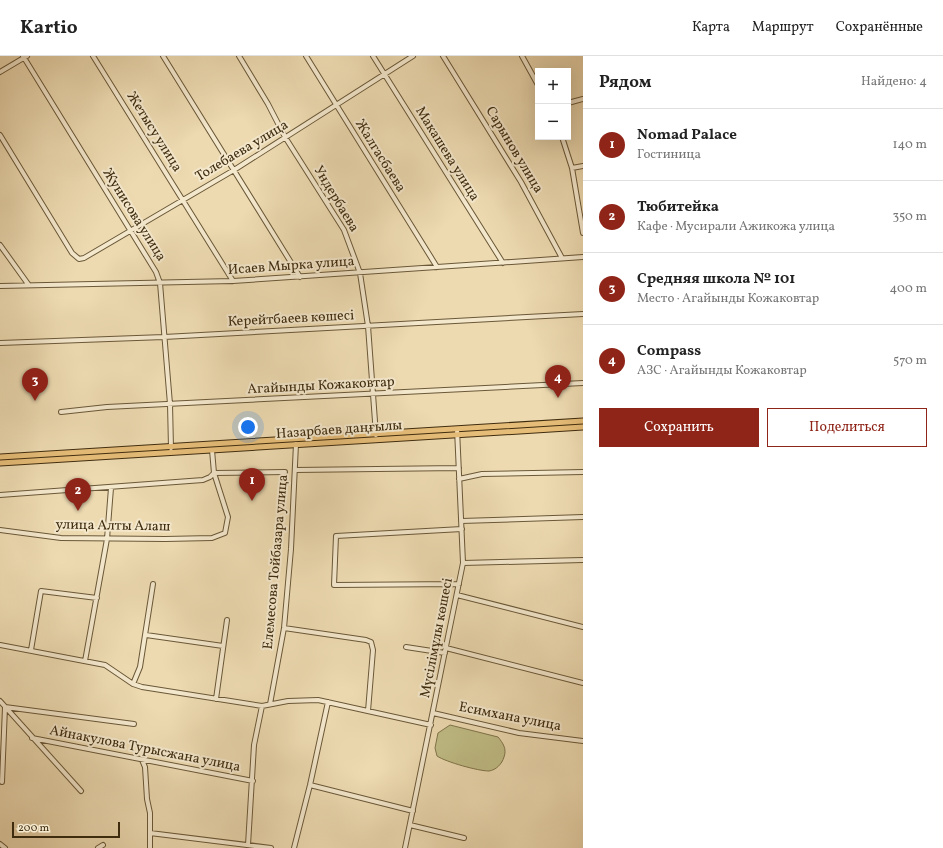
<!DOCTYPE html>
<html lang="ru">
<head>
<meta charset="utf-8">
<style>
  :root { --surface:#fff; --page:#f6f6f6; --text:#222; --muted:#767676; --line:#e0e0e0; --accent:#8f2418 }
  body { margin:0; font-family:Vollkorn,serif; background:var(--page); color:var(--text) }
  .controls { position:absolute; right:12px; top:12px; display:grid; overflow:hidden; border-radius:0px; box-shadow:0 4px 16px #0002 }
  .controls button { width:36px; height:36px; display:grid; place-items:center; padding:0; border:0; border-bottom:1px solid var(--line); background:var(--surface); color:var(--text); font:20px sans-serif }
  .scale { position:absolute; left:12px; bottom:10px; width:108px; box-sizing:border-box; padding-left:4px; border:2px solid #3f2c0f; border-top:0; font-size:11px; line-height:14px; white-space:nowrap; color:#3f2c0f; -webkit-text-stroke:3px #f3e7cc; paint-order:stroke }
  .you { position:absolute; left:248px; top:371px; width:14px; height:14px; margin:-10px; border:3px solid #fff; border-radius:50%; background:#1a73e8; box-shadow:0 0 0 6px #1a73e833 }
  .badge { display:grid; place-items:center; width:26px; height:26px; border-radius:50%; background:var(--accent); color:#fff; font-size:13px; font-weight:700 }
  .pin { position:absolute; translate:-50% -33px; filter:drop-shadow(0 1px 2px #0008) }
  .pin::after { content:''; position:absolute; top:21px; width:14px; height:12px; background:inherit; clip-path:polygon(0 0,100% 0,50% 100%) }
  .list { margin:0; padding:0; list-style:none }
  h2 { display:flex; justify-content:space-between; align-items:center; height:52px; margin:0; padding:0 16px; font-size:17px }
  h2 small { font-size:13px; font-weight:400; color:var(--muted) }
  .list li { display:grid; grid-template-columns:26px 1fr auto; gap:12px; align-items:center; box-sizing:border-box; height:72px; padding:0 16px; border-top:1px solid var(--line) }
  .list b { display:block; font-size:15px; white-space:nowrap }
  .list p { margin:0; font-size:13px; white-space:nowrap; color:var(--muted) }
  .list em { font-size:13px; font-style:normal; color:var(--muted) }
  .actions { display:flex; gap:8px; padding:12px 16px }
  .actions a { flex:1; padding:9px 0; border:1px solid var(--accent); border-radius:0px; text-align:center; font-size:14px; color:var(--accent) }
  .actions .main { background:var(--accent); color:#fff }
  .map { position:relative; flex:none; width:583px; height:792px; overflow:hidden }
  header { display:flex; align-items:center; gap:24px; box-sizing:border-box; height:56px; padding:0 20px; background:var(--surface); border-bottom:1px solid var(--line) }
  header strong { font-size:19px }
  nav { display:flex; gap:22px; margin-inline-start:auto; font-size:14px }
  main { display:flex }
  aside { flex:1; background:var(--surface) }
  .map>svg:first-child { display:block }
  .green { fill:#c0bd86; stroke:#80744a }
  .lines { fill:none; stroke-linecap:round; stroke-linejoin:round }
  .minor-casing { stroke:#6a5838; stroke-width:6 }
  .major-casing { stroke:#3f2c0f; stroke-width:7 }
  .minor { stroke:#f3e7cc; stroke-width:4 }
  .major { stroke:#e6bd78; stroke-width:5 }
  .labels { text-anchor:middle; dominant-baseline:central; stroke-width:4; stroke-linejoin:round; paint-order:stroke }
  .street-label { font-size:14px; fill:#3f2c0f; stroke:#f3e7cc }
</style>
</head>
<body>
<header>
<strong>Kartio</strong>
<nav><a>Карта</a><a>Маршрут</a><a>Сохранённые</a></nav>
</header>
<main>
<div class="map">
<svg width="583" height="792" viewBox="0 0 583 792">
  <rect width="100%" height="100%" fill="#eddab1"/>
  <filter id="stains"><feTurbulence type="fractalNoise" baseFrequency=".005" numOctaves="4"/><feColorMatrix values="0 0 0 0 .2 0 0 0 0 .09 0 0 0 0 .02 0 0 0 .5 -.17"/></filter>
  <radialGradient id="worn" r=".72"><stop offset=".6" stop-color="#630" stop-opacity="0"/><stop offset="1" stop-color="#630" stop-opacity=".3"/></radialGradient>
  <path class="green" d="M 450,669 L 498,681 C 503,687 507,693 504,701 C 502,708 496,714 489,715 C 478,715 446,706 437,700 L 435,692 L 438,677 Z"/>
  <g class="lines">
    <g class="minor-casing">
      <path id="minor" d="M 23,0 L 156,216 L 160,227 L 170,348 L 171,392
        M 93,0 L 233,225
        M 163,0 L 300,221
        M 239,0 L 268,48 L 285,81 L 344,174 L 360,217 L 368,270 L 376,379
        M 306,0 L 437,211
        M 373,0 L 503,207
        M 443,0 L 521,126 L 562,202
        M 522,0 L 538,29
        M 0,16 L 27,0
        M 568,47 L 583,43
        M 0,79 L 72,197 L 79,203 L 84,202 L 234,114 L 413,0
        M 562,81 L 572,112 L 583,177
        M 572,112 L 583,110
        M 0,189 L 28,228
        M 0,230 L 233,225 L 583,201
        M 0,287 L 164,281 L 583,258
        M 61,356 L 107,351 L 583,327
        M 295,414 L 459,412
        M 459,423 L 482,418 L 583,416
        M 0,439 L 203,424 L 210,421 L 214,417 L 285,416
        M 461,465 L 583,461
        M 0,474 L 61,482 L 165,483 L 212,482 L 225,477 L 228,461 L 214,417 L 212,394
        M 463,507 L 583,504
        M 459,528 L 334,529 L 336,480 L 462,473
        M 457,539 L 583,571
        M 284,572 L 366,584 L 371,586 L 373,594 L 368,655
        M 146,579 L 223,590
        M 0,589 L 105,609 L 133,628 L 142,631 L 262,650 L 288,645 L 318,644 L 431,669
        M 406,591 L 445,597
        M 446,592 L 583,627
        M 31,594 L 41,535 L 97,542
        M 85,605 L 107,483 L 111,432
        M 133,628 L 140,611 L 153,528
        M 216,643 L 227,564
        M 0,645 L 81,735
        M 270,648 L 284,572 L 291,493 L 296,388
        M 433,657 L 519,677 L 583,685
        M 32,682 L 253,725
        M 142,704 L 145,711 L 147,743 L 150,757 L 150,792
        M 2,726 L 5,651 L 134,668
        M 310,729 L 413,755
        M 410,769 L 464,782
        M 150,777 L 271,792
        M 0,788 L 5,792
        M 248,789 L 254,689 L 262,650
        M 98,792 L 103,789
        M 294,792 L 310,729 L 328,646
        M 405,792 L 463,507 L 457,373"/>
    </g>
    <g class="major-casing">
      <path id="major" d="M 0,401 L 583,365
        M 0,407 L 583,371"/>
    </g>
    <use href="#minor" class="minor"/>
    <use href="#major" class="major"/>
  </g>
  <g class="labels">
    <g class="street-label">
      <text transform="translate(154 76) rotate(58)">Жетысу улица</text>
      <text transform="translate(514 94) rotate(59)">Сарынов улица</text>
      <text transform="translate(242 95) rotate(-31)">Толебаева улица</text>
      <text transform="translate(447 98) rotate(58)">Макашева улица</text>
      <text transform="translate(380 100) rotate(58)">Жалгасбаева</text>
      <text transform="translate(336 143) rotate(59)">Ундербаева</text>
      <text transform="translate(134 159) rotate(58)">Жунисова улица</text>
      <text transform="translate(291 210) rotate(-4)">Исаев Мырка улица</text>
      <text transform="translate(291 263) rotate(-3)">Керейтбаеев көшесі</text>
      <text transform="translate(321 330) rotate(-3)">Агайынды Кожаковтар</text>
      <text transform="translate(339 374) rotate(-4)">Назарбаев даңғылы</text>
      <text transform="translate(113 470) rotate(1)">улица Алты Алаш</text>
      <text transform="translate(276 506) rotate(-85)">Елемесова Тойбазара улица</text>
      <text transform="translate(437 582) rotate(-79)">Мүсілімұлы көшесі</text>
      <text transform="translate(510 661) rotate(11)">Есимхана улица</text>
      <text transform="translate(145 693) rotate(11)">Айнакулова Турысжана улица</text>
    </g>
  </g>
  <rect width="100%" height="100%" filter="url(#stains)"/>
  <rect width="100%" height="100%" fill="url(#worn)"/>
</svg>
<div class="controls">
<button>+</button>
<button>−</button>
</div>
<div class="scale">200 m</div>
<div class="you"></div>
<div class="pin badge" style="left:252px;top:445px">1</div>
<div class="pin badge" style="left:78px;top:455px">2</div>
<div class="pin badge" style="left:35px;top:345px">3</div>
<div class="pin badge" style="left:558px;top:342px">4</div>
</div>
<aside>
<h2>Рядом<small>Найдено: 4</small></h2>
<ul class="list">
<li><span class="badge">1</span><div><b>Nomad Palace</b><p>Гостиница</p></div><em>140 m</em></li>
<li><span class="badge">2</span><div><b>Тюбитейка</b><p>Кафе · Мусирали Ажикожа улица</p></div><em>350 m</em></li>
<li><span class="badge">3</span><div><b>Средняя школа № 101</b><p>Место · Агайынды Кожаковтар</p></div><em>400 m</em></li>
<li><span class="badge">4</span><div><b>Compass</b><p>АЗС · Агайынды Кожаковтар</p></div><em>570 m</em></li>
</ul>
<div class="actions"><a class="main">Сохранить</a><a>Поделиться</a></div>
</aside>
</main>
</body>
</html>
